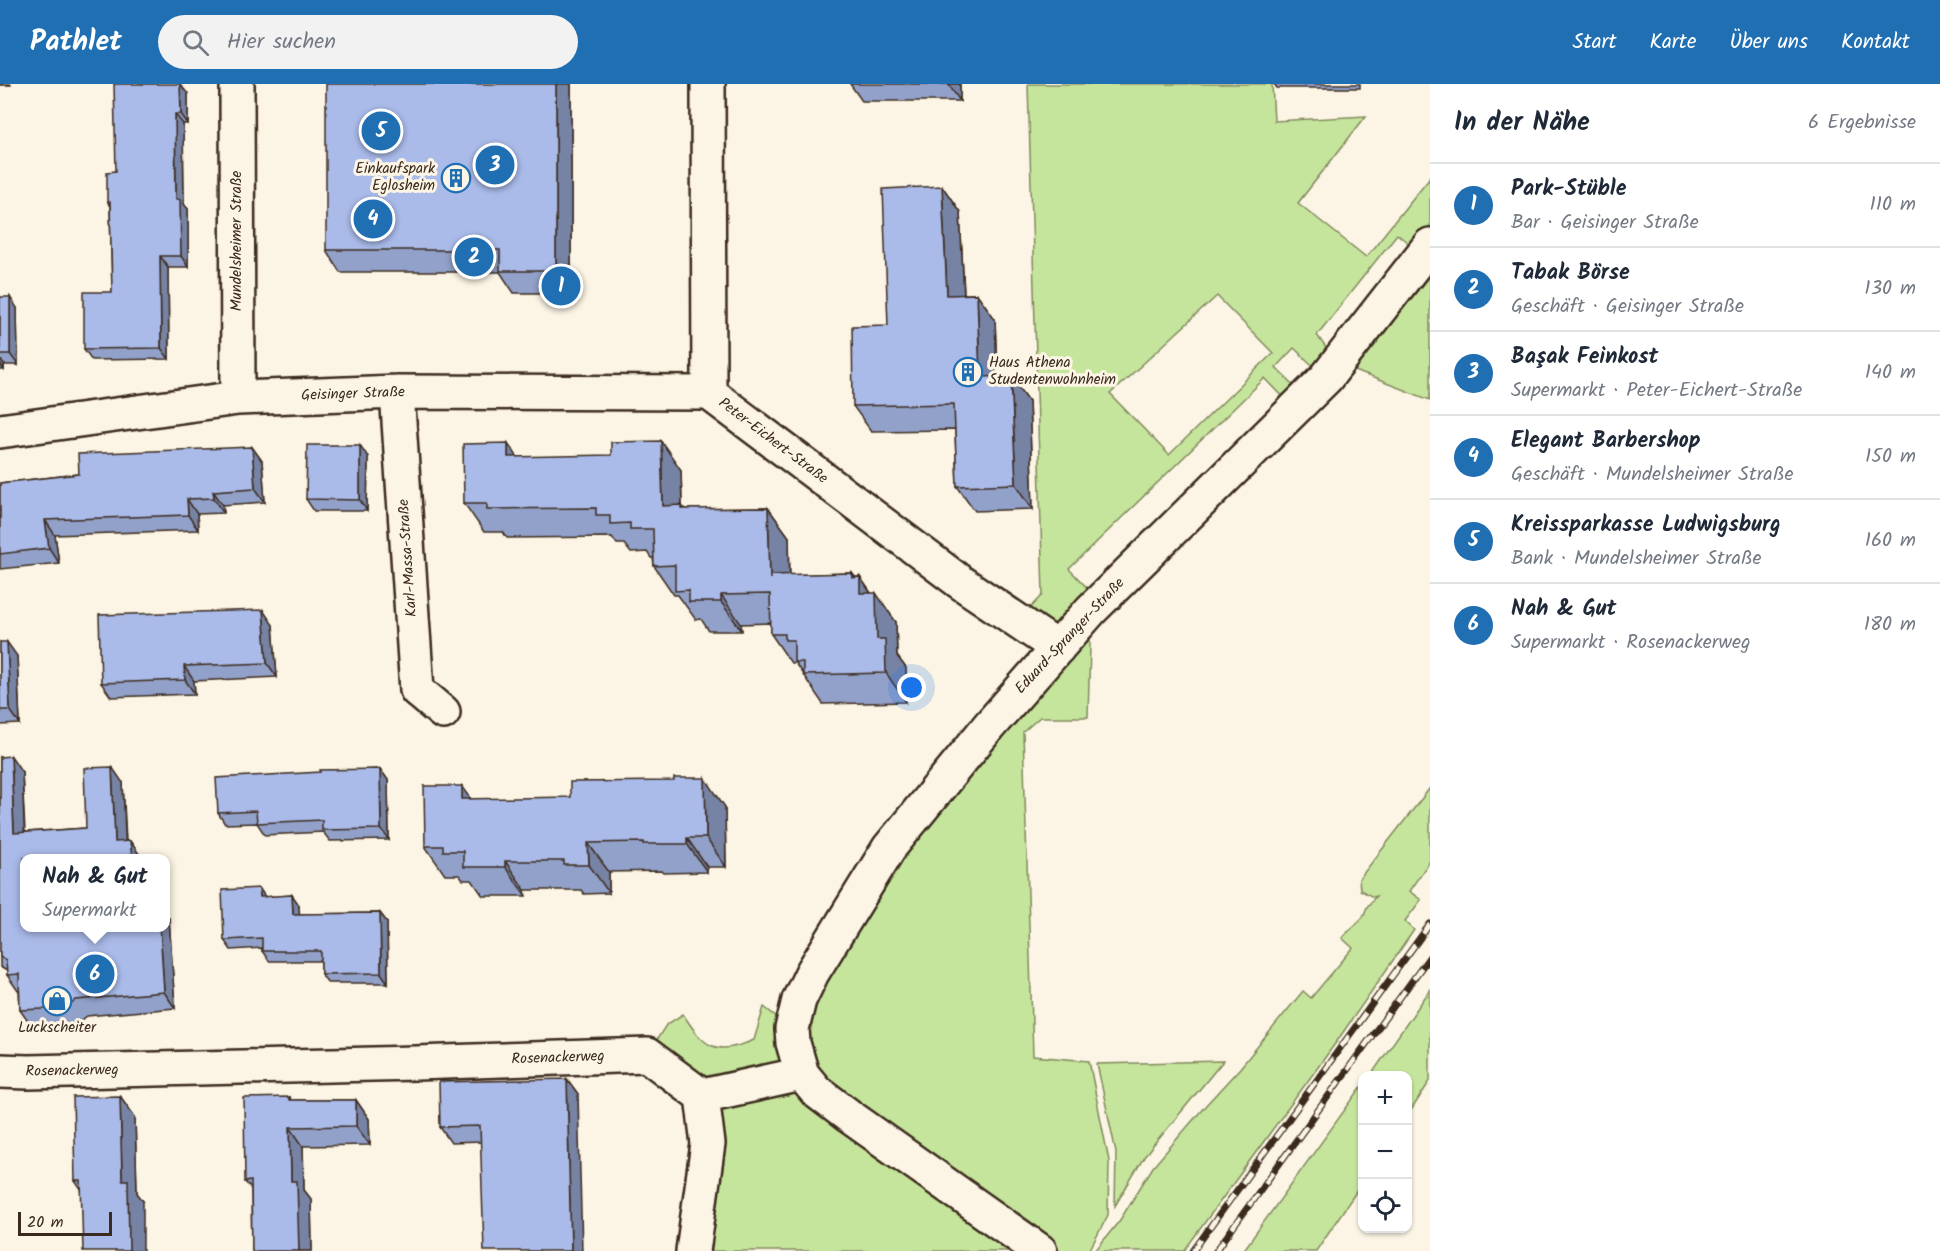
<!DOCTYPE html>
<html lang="de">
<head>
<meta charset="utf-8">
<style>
  :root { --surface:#fff; --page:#f2f2f3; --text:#1f2937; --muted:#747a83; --line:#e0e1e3; --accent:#1f6fb2 }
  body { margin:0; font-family:Kalam,sans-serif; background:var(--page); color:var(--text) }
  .controls { position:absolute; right:18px; bottom:18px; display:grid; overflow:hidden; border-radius:12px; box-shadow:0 2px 4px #0004 }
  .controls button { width:54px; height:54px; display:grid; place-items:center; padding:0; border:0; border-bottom:2px solid var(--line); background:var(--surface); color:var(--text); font:30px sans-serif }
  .scale { position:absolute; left:18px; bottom:15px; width:94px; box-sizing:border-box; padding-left:6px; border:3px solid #3b2a1e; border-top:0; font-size:16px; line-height:21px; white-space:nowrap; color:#3b2a1e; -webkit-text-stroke:4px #fcf5e5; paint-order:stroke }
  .you { position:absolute; left:912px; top:604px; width:21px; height:21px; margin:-15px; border:4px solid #fff; border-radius:50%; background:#1a73e8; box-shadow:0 0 0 9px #1a73e833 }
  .badge { display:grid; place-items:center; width:39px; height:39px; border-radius:50%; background:var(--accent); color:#fff; font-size:20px; font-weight:700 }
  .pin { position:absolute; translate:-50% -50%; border:3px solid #fff; box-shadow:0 2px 6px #0006 }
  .popup { position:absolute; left:20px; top:770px; width:150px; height:78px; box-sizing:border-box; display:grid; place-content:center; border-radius:12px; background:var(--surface); filter:drop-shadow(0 2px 4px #0005); font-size:20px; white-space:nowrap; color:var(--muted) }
  .popup b { font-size:22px; color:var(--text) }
  .popup::after { content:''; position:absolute; left:50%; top:100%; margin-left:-12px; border:12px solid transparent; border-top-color:var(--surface) }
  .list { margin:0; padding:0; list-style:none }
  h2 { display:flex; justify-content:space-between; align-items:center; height:78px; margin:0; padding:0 24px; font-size:26px }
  h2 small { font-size:20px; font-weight:400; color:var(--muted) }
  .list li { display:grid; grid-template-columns:39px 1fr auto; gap:18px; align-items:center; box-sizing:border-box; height:84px; padding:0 24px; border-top:2px solid var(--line) }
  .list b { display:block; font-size:22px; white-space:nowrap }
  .list p { margin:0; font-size:20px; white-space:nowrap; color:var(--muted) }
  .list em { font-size:20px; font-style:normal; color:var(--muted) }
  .icon { flex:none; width:33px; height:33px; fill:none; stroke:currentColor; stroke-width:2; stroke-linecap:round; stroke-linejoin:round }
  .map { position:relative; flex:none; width:1430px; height:1167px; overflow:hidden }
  header { display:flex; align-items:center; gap:36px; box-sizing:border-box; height:84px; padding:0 30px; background:var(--accent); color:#fff }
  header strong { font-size:28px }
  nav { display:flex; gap:33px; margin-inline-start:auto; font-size:21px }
  .search { width:420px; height:54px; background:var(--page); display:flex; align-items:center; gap:15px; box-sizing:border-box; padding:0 21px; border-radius:33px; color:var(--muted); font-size:22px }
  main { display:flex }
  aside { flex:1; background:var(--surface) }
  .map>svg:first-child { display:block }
  .green { fill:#c6e59c; stroke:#80885d; stroke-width:1.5; fill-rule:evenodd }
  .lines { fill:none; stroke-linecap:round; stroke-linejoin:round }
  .minor-casing { stroke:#3b2a1e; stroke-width:38 }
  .minor { stroke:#fcf5e5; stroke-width:33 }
  .rail-casing { stroke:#3b2a1e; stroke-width:7 }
  .rail { stroke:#fcf5e5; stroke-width:4.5; stroke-dasharray:14; stroke-linecap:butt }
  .wall { fill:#92a1c9; stroke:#3b2a1e; stroke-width:1.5 }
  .shaded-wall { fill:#7783a4; stroke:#3b2a1e; stroke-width:1.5 }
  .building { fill:#aabbea; stroke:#3b2a1e; stroke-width:1.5 }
  .labels { text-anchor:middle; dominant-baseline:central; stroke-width:6; stroke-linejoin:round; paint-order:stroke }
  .poi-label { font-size:15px; fill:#3b2a1e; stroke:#fcf5e5; text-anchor:end }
  .street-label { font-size:15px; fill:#3b2a1e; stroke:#fcf5e5 }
</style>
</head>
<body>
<header>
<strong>Pathlet</strong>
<div class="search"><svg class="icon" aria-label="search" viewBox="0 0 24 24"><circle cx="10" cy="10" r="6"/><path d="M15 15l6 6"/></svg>Hier suchen</div>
<nav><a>Start</a><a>Karte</a><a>Über uns</a><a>Kontakt</a></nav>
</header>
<main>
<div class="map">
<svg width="1430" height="1167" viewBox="0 0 1430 1167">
  <rect width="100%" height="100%" fill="#fcf5e5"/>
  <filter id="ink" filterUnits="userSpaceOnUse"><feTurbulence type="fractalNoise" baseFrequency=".0167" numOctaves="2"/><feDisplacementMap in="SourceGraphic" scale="12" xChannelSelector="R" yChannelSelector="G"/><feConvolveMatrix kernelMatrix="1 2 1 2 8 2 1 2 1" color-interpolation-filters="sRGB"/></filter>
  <g filter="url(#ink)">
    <path class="green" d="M 1028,0 L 1272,0 L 1274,37 L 1366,32 L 1298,119 L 1366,173 L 1430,93 L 1430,316 L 1337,280 L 1326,294 L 1294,264 L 1276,283 L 1305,314 L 1290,320 L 1265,294 L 1069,485 L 1100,517 L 1091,526 L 1088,633 L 1040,633 L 1023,648 L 1033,972 L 1089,977 L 1109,1077 L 1108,1131 L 1089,1167 L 693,1167 L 702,1012 L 647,971 L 666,941 L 683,930 C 704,963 715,973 754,956 L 764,923 L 791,944 L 804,903 L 1058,564 L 1018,537 L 1043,511 ZM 1397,150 L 1422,170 L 1337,280 L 1317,251 ZM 1217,212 L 1273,269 L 1169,371 L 1110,310 Z
      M 1430,704 L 1430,777 L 1409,807 L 1421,816 L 1405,837 L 1414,846 L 1337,957 L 1184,1167 L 1095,1167 L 1120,1136 L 1153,1083 L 1206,1021 L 1240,984 L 1303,907 L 1311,914 L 1353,864 L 1342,854 L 1363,833 L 1367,823 L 1376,812 L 1373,813 L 1360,806 L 1359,795 Z
      M 1430,906 L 1430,997 L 1408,1031 L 1408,992 L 1371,991 Z
      M 1223,977 L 1144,1073 L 1115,1122 L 1116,1068 L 1097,980 Z
      M 1362,1002 L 1362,1099 L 1316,1167 L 1243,1167 Z"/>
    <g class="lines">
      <g class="minor-casing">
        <path id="minor" d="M 237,0 L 238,314
          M 708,0 L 709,309 L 960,498 L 1058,564
          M 397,308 L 417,606 L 443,628
          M 0,347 L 238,314 L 397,308 L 709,309
          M 0,987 L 28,988 L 416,979 L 647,971 L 702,1012 L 802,990
          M 693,1167 L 708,1060 L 702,1012
          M 1040,1167 L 849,1032 L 816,1007 L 802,990 L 793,959 L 792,945 L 799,916 L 812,889 L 889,764 L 989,642 L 1091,526 L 1326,294 L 1430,161"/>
      </g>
      <use href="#minor" class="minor"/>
      <g class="rail-casing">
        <path id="rail" d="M 1193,1167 L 1430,840
          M 1216,1167 L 1430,872"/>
      </g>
      <use href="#rail" class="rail"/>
    </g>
    <path class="wall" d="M 0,0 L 11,0 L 11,1 L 0,1 Z
      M 571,0 L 571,209 L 514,209 L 500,188 L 340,188 L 326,166 Z
      M 850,0 L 960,0 L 960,17 L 862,17 Z
      M 1274,0 L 1360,0 L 1360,4 L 1277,4 Z
      M 188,10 L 188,40 L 183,40 L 184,120 L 188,125 L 188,183 L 168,183 L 169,275 L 92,276 L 84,265 L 112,208 L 110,122 L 107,118 L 116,87 Z
      M 942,102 L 960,128 L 964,210 L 977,210 L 995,235 L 997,292 L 1011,292 L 1029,317 L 1033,425 L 975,427 L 957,402 L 955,346 L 871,347 L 853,322 L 888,241 Z
      M 0,213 L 17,224 L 18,281 L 4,281 L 4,286 L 0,286 Z
      M 252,363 L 262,377 L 265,418 L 223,421 L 224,429 L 197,430 L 198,446 L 55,451 L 59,479 L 0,485 L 0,399 L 79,390 Z
      M 368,373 L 367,427 L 314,427 L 306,415 Z
      M 517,373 L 681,386 L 682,422 L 685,425 L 768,424 L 789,453 L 790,491 L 852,489 L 855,493 L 860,493 L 871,509 L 896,538 L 897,572 L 906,584 L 906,618 L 823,620 L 795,579 L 791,579 L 771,550 L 771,539 L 741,540 L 742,547 L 709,547 L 701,535 L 696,536 L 678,511 L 674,511 L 654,482 L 653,474 L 651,474 L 647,468 L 631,469 L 624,460 L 617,460 L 612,453 L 507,454 L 503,448 L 484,448 L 464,419 Z
      M 273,541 L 277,593 L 194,597 L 195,610 L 111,613 L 101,599 Z
      M 0,558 L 17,572 L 20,640 L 0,641 Z
      M 0,673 L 22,688 L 25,748 L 86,744 L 123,699 L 126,757 L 130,757 L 141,773 L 141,774 L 24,774 L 169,834 L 175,924 L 87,932 L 78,939 L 31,942 L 20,926 L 19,907 L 18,907 L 7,891 L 7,887 L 0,883 Z
      M 380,685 L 388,696 L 389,756 L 330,757 L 323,748 L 265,751 L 257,739 L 225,740 L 218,729 L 321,688 Z
      M 462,702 L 471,715 L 725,723 L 726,783 L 707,783 L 707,788 L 664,789 L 662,787 L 609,788 L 609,809 L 584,810 L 581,806 L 525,806 L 526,812 L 483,812 L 472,796 L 463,796 L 459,791 L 445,791 L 425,762 Z
      M 259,804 L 265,813 L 292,811 L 299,821 L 299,830 L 380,829 L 387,838 L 388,899 L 328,899 L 321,890 L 321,877 L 269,877 L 262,867 L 262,864 L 231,866 L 224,856 Z
      M 567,995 L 578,1010 L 481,1058 L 451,1059 L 440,1043 Z
      M 120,1012 L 135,1033 L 137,1109 L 143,1117 L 82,1107 L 75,1097 Z
      M 289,1013 L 291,1016 L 356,1016 L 369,1035 L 370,1061 L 303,1062 L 304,1106 L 311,1115 L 312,1167 L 252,1167 L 251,1105 L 245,1098 Z"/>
    <path class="shaded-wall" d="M 180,0 L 188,10 L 188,40 L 181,30 Z
      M 556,0 L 571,0 L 571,209 L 556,187 Z
      M 948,0 L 960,0 L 960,17 Z
      M 175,30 L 183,40 L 184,120 L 188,125 L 188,183 L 181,172 L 176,115 Z
      M 942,102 L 960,128 L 965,236 L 947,211 Z
      M 160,172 L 168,183 L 169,275 L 161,264 Z
      M 977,210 L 995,235 L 998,318 L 980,293 Z
      M 10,213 L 17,224 L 18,281 L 10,270 Z
      M 0,275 L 4,281 L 4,286 L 0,280 Z
      M 1011,292 L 1029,317 L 1033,425 L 1016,400 Z
      M 661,357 L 681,386 L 682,422 L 702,450 L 663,422 Z
      M 508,359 L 528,388 L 508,373 Z
      M 360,361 L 368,373 L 367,427 L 360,416 Z
      M 252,363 L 262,377 L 265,418 L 255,404 Z
      M 213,407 L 223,421 L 224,429 L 214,414 Z
      M 187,415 L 197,430 L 198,446 L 188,431 Z
      M 768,424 L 789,453 L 790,524 L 770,495 Z
      M 45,436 L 55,451 L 59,479 L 49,464 Z
      M 852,489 L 860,500 L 860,493 L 876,517 L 876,509 L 896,538 L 897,572 L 906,584 L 906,618 L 886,589 L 877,555 L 860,509 L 852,494 Z
      M 721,511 L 741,540 L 742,547 L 721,518 Z
      M 263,526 L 273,541 L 277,593 L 267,579 Z
      M 7,558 L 17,572 L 20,640 L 10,626 Z
      M 184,582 L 194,597 L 195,610 L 185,596 Z
      M 11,672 L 22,688 L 25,764 L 14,749 Z
      M 112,683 L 123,699 L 126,774 L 115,758 Z
      M 380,685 L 388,696 L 389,756 L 381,745 Z
      M 705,694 L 725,723 L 726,783 L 706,754 Z
      M 462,702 L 483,731 L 462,715 Z
      M 687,754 L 707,783 L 707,788 L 687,760 Z
      M 130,757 L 141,773 L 141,774 L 132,774 Z
      M 588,759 L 609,788 L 609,809 L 589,781 Z
      M 505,777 L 525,806 L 526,812 L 505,783 Z
      M 259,804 L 266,814 L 260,813 Z
      M 292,811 L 299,821 L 300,840 L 293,830 Z
      M 165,828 L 169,834 L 175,924 L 164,908 L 160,843 L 165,843 Z
      M 380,829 L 387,838 L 388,899 L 381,889 Z
      M 567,995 L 578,1010 L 582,1167 L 571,1167 Z
      M 120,1012 L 135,1033 L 137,1109 L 143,1117 L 143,1167 L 129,1167 L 122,1096 Z
      M 356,1016 L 369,1035 L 370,1061 L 356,1042 Z
      M 290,1043 L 303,1062 L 304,1106 L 311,1115 L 312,1167 L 299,1167 L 291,1097 Z"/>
    <path class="building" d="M 114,0 L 180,0 L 181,30 L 175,30 L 176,115 L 180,115 L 181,172 L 160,172 L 161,264 L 84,265 L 84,208 L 112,208 L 110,118 L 107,118 L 107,88 L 116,87 Z
      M 326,0 L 556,0 L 556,187 L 500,187 L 500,166 L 326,166 Z
      M 942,102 L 947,211 L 977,210 L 980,293 L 1011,292 L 1016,400 L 957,402 L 954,320 L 853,322 L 852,242 L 888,241 L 883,105 Z
      M 0,213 L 10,213 L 10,270 L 0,270 Z
      M 661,357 L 663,422 L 682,421 L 682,425 L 768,424 L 770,495 L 770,491 L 852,489 L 852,494 L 860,493 L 860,509 L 876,509 L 877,555 L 885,555 L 886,589 L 803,591 L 803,578 L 794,578 L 794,556 L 785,556 L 785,550 L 771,550 L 770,510 L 721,511 L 721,518 L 689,518 L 689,506 L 675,507 L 675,481 L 654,482 L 653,445 L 630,445 L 630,439 L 610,440 L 610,431 L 596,431 L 596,424 L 487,425 L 487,419 L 464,419 L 463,360 L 508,359 L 508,373 L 611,371 L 611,358 Z
      M 307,361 L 360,361 L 360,416 L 306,415 Z
      M 252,363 L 255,404 L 213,407 L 214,414 L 187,415 L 188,431 L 45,436 L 49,464 L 0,470 L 0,399 L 79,390 L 78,370 Z
      M 263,526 L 267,579 L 184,582 L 185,596 L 101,599 L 99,531 Z
      M 0,558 L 7,558 L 10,626 L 0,626 Z
      M 11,672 L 14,749 L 86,744 L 84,684 L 112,683 L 115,758 L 130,757 L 132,774 L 24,774 L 24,843 L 160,843 L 164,908 L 76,916 L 67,924 L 20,926 L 19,890 L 7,891 L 6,876 L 0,873 L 0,673 Z
      M 380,685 L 381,745 L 322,746 L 322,736 L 257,739 L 256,727 L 218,729 L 216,694 L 321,688 L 320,686 Z
      M 674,694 L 705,694 L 706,754 L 687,754 L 687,760 L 644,760 L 644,758 L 588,759 L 589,781 L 564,781 L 564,777 L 505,777 L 505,783 L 463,783 L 463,767 L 443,767 L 443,762 L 425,762 L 424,702 L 462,702 L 462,715 L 570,713 L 570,698 L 674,697 Z
      M 259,804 L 260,813 L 292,811 L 293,830 L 380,829 L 381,889 L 321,890 L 321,867 L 262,867 L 262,854 L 224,856 L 222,806 Z
      M 567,995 L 571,1167 L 484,1167 L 480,1042 L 440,1043 L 439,998 Z
      M 120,1012 L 122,1096 L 128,1096 L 129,1167 L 83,1167 L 81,1097 L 75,1097 L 73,1013 Z
      M 289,1013 L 289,1016 L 356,1016 L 356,1042 L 290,1043 L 291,1097 L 297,1097 L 299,1167 L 252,1167 L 251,1097 L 245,1098 L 244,1014 Z"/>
  </g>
  <defs>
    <g id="building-ring" transform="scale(1.5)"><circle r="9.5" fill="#fcf5e5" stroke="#1f6fb2" stroke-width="1.5"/><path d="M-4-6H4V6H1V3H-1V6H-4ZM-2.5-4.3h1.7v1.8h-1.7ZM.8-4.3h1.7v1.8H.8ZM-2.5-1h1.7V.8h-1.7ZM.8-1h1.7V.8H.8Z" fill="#1f6fb2"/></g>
    <g id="shop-ring" transform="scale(1.5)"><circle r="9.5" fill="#fcf5e5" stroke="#1f6fb2" stroke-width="1.5"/><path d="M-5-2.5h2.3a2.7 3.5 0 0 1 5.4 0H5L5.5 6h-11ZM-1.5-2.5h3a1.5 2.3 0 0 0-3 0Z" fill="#1f6fb2"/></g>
  </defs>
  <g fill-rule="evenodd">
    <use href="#building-ring" x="456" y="94"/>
    <use href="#building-ring" x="968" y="288"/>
    <use href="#shop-ring" x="57" y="917"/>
  </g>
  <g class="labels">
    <g class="poi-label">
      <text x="435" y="85">Einkaufspark<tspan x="435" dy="17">Eglosheim</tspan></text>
      <text x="989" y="279" text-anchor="start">Haus Athena<tspan x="989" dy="17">Studentenwohnheim</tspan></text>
      <text x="57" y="944" text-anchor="middle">Luckscheiter</text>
    </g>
    <g class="street-label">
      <text transform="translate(237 157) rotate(-90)">Mundelsheimer Straße</text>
      <text transform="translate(353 310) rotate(-2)">Geisinger Straße</text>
      <text transform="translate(773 357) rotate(37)">Peter-Eichert-Straße</text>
      <text transform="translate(408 474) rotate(-94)">Karl-Massa-Straße</text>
      <text transform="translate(1070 552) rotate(-47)">Eduard-Spranger-Straße</text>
      <text transform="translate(558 974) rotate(-2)">Rosenackerweg</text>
      <text transform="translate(72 987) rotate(-1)">Rosenackerweg</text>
    </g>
  </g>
</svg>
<div class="controls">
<button>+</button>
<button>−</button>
<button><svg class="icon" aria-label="locate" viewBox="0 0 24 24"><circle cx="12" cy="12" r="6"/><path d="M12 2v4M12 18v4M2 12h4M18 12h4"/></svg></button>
</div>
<div class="scale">20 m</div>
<div class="you"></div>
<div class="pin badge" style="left:561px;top:202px">1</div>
<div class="pin badge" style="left:474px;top:173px">2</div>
<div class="pin badge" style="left:495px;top:81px">3</div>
<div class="pin badge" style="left:373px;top:135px">4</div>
<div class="pin badge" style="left:381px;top:47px">5</div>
<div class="pin badge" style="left:95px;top:890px">6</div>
<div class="popup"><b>Nah &amp; Gut</b>Supermarkt</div>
</div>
<aside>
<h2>In der Nähe<small>6 Ergebnisse</small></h2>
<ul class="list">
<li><span class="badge">1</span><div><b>Park-Stüble</b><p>Bar · Geisinger Straße</p></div><em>110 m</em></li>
<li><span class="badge">2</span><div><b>Tabak Börse</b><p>Geschäft · Geisinger Straße</p></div><em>130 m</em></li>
<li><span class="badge">3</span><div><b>Başak Feinkost</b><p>Supermarkt · Peter-Eichert-Straße</p></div><em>140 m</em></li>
<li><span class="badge">4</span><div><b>Elegant Barbershop</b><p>Geschäft · Mundelsheimer Straße</p></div><em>150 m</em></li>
<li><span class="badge">5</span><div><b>Kreissparkasse Ludwigsburg</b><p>Bank · Mundelsheimer Straße</p></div><em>160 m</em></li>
<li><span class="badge">6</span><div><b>Nah &amp; Gut</b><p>Supermarkt · Rosenackerweg</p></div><em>180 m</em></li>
</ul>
</aside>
</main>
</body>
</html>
